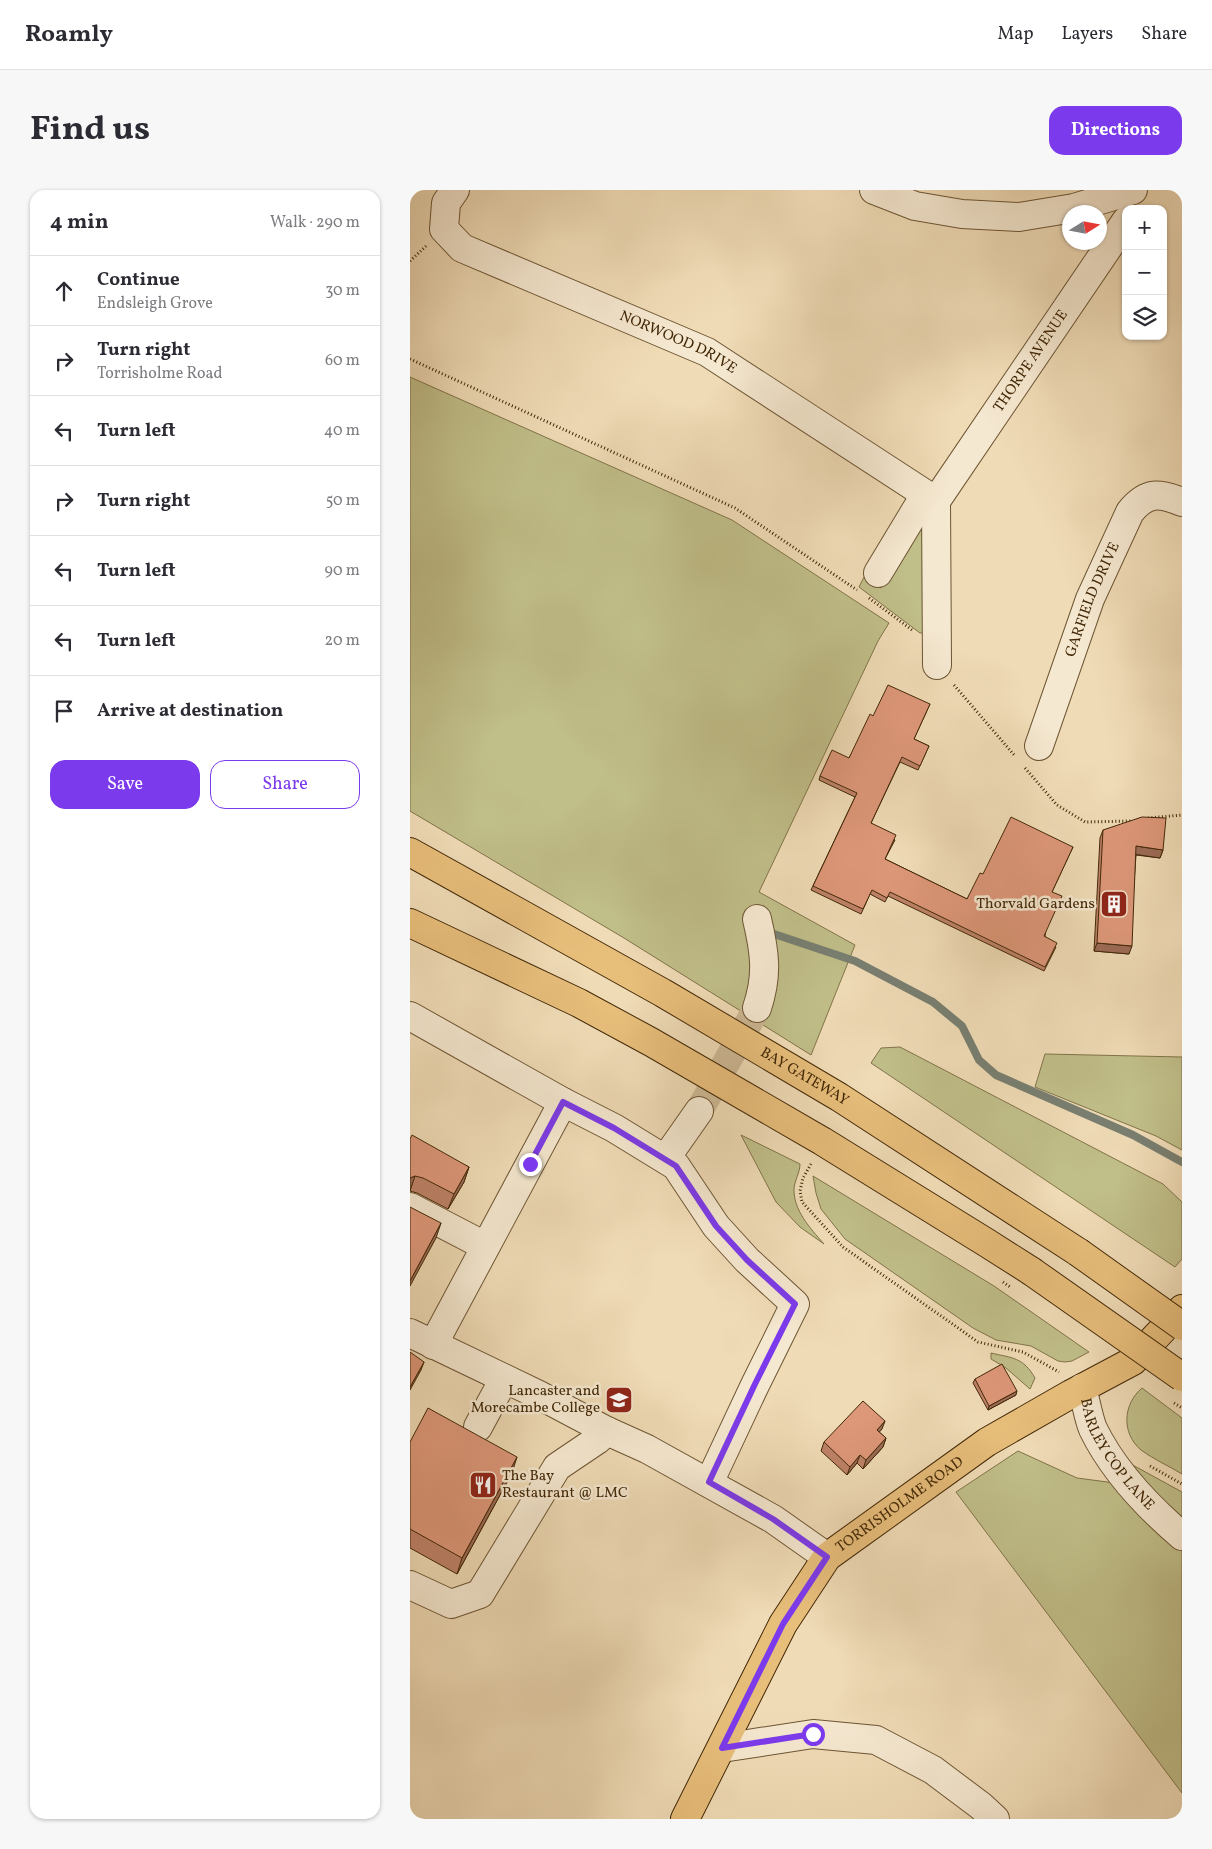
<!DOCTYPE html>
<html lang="en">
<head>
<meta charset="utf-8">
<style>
  :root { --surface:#fff; --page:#f7f7f7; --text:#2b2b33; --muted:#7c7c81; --line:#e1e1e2; --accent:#7c3aed }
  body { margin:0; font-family:Vollkorn,serif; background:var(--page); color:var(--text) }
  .controls { position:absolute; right:15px; top:15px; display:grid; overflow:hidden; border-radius:10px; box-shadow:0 1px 4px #0004 }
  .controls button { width:45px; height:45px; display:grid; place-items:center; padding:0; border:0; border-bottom:1px solid var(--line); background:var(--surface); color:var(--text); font:25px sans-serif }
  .compass { position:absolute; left:652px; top:15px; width:45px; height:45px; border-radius:50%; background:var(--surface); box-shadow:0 1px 4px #0004; rotate:79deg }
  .stop { position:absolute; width:15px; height:15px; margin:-11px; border:4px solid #7c3aed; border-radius:50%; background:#fff }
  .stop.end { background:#7c3aed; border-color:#fff; box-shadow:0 1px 5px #0008 }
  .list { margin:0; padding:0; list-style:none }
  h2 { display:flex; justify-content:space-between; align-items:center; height:65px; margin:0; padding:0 20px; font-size:21px }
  h2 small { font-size:16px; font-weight:400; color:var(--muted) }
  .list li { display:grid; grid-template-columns:32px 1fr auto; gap:15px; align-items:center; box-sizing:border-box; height:70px; padding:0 20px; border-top:1px solid var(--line) }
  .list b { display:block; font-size:19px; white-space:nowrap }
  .list p { margin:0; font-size:16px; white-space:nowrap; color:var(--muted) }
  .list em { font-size:16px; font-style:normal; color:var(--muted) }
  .actions { display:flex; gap:10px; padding:15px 20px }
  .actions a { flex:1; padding:11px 0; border:1px solid var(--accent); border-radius:15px; text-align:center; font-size:18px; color:var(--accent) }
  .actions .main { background:var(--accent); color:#fff }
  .icon { flex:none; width:28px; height:28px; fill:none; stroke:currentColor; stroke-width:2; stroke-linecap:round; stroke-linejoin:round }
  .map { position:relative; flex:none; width:772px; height:1629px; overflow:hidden; border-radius:15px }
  header { display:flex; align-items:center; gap:30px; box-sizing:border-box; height:70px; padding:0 25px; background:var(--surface); border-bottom:1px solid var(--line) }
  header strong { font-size:24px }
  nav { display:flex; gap:28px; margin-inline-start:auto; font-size:18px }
  .intro { display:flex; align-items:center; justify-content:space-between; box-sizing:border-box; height:120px; padding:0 30px }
  h1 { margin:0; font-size:35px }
  .button { padding:12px 22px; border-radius:15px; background:var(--accent); color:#fff; font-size:18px; font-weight:700 }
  main { display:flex; gap:30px; padding:0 30px }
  aside { flex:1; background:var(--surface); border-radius:15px; box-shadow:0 1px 4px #0004 }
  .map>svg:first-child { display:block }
  .green { fill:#c0be89; stroke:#817348 }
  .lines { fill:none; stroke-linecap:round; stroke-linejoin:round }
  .stream { stroke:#797f71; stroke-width:8 }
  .minor-tunnel { stroke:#ccb793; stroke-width:28; stroke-dasharray:28 14; stroke-linecap:butt }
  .minor-casing { stroke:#6d5533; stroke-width:30 }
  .major-casing { stroke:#422807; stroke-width:30 }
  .highway-casing { stroke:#422807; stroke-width:30 }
  .path { stroke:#422807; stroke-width:3; stroke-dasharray:1 2.5; stroke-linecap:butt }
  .minor { stroke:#f5e8d0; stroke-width:28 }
  .major { stroke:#e8be7b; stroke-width:28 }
  .highway { stroke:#e8be7b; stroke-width:28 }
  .highway-bridge-casing { stroke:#422807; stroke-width:30; stroke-linecap:butt }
  .path-bridge { stroke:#422807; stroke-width:3; stroke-dasharray:1 2.5; stroke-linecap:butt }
  .highway-bridge { stroke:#e8be7b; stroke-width:28 }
  .wall { fill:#be8268; stroke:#422807 }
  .shaded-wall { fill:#9b6a55; stroke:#422807 }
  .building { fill:#dd9779; stroke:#422807 }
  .route { stroke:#7c3aed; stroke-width:6 }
  .labels { text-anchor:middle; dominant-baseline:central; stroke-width:5; stroke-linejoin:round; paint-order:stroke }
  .street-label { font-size:15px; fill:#422807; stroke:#f5e8d0 }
  .poi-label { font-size:15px; fill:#422807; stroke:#f5e8d0; text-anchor:end }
</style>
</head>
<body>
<header>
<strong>Roamly</strong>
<nav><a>Map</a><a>Layers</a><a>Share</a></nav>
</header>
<div class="intro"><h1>Find us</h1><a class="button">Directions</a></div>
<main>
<aside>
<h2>4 min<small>Walk · 290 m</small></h2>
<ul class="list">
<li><svg class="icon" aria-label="ahead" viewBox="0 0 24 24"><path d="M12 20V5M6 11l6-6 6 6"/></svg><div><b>Continue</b><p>Endsleigh Grove</p></div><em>30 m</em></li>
<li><svg class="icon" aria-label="right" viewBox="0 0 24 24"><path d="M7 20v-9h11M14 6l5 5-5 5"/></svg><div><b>Turn right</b><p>Torrisholme Road</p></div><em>60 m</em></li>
<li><svg class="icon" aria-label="left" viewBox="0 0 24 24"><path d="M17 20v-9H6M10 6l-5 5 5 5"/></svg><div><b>Turn left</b></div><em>40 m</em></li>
<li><svg class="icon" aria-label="right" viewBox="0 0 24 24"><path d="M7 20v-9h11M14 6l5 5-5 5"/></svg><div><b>Turn right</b></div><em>50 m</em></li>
<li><svg class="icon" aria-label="left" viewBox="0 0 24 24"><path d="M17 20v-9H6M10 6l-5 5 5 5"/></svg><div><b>Turn left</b></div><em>90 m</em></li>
<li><svg class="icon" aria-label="left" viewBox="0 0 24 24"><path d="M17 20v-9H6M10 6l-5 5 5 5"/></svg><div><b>Turn left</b></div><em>20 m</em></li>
<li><svg class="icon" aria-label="arrive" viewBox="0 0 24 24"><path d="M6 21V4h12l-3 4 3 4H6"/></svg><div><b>Arrive at destination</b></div></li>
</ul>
<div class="actions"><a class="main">Save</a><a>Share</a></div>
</aside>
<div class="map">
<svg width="772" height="1629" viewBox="0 0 772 1629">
  <rect width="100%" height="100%" fill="#efdbb6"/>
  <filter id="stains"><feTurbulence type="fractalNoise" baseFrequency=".004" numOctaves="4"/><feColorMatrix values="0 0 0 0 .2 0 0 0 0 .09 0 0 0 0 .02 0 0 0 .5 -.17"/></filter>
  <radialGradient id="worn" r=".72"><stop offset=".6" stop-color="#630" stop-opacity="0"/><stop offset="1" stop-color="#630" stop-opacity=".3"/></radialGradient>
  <path class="green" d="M 0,187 L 322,330 L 479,433 L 468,451 L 349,702 L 445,755 L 401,865 L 214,748 L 0,621 Z
    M 513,323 L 514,443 L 510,443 L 449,397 L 454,387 L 471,398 L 500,340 Z
    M 490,857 L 753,994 L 772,1012 L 772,1069 L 765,1077 L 461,873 L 471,858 Z
    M 635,864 L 772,867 L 772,960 L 746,946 L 625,897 Z
    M 331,945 L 390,974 C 390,982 385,990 384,998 C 383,1020 400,1038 414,1054 L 390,1037 L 366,1012 Z
    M 403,986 L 584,1096 L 679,1162 L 662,1171 L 655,1172 L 648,1171 L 621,1156 L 586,1150 L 563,1138 L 435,1049 L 411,1019 L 406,1003 Z
    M 581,1163 C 602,1168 613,1167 625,1188 L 620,1199 L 596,1178 L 581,1169 Z
    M 732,1198 L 772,1228 L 772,1284 C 759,1276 743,1269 731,1260 C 711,1243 713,1214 732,1198 Z
    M 608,1261 L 667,1288 L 705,1293 L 746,1338 L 772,1360 L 772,1603 L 546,1302 Z
    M 719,1273 L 772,1302 L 772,1330 L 752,1313 Z"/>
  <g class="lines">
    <path class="stream" d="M 364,744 L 445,771 L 523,812 L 552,836 L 569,870 L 586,885 L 723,945 L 772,972"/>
    <path class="minor-tunnel" d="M 289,921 L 347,818"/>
    <g class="minor-casing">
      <g id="minor">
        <path id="s1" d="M 45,0 L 36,13 L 34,39 L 52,58 L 297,162 L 526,311"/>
        <path d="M 464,0 L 505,16 L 552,24 L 609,27 L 664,18 L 723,0"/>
        <path id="s2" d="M 526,311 L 716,31"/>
        <path d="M 526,311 L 527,475"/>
        <path d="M 468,383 L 515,305"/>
        <path id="s3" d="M 629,556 L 680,409 L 720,322 C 737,301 749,303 772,312"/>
        <path d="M 347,729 C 355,763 358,785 347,818"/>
        <path d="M 0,826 L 153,912 L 204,938 L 266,976 L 306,1036 L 337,1070 L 385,1114 L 345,1195 L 299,1293"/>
        <path d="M 256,968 L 289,921"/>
        <path d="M 0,1017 L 75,1056"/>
        <path d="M 0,1143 L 129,1205 L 197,1241 L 237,1259 L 363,1329 L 417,1367"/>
        <path d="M 23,1155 L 153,912"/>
        <path id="s4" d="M 672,1198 C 676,1211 678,1227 683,1239 C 703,1280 738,1317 772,1346"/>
        <path d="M 68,1237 L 94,1189"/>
        <path d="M 0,1395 L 41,1414 L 70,1404 L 147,1277 L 187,1250 L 197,1241"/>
        <path d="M 312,1558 L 403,1544 L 466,1550 L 523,1580 L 571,1616 L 585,1629"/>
      </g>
    </g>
    <g class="major-casing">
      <g id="major">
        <path id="s5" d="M 275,1629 L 373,1434 L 417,1367 L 577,1252 L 661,1204 L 723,1171 L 772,1119"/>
      </g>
    </g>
    <g class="highway-casing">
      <g id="highway">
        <path id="s6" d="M 0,662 L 253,803 L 429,907 L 668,1062"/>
        <path d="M 0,733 L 169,813 L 241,852 L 412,951 L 577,1053 L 621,1081"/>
      </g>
    </g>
    <path class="path" d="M 0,71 L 16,56
      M 0,169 L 325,318 L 447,400
      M 459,408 L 502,440
      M 544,495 L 605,566
      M 615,578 L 647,615 L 675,632 L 722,631
      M 738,628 L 772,625
      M 401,974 L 393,988 L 390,1001 L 392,1012 L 433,1057 L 568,1152 L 613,1162 L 649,1182
      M 740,1276 L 772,1294"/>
    <use href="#minor" class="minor"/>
    <use href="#major" class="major"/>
    <use href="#highway" class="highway"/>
    <g class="highway-bridge-casing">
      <path id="highway-bridge" d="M 668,1062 L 772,1136
        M 621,1081 L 772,1187"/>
    </g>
    <path class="path-bridge" d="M 593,1092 L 600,1097
      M 764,1213 L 772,1218"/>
    <use href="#highway-bridge" class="highway-bridge"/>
  </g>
  <path class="wall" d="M 520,514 L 504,549 L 519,556 L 508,580 L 490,572 L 461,633 L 485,650 L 475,669 L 557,709 L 573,684 L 663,657 L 642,702 L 635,746 L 646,757 L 634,781 L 478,706 L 475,712 L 460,704 L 451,724 L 401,700 L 445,607 L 409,590 L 410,586 L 439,568 L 463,526 Z
    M 693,640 L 753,660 L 750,668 L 726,665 L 719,764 L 684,761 L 690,648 Z
    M 0,949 L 59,977 L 54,992 L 38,1019 L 7,1003 L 0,1001 Z
    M 565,1189 L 606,1205 L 578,1220 L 563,1193 Z
    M 472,1239 L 469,1242 L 476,1248 L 473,1257 L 453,1279 L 447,1273 L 437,1285 L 411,1261 L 414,1252 Z
    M 0,1252 L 102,1283 L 47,1384 L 0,1358 Z"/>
  <path class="shaded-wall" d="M 726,656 L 753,660 L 750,668 L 723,664 Z
    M 687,753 L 722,756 L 719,764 L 684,761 Z
    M 59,977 L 54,992 L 38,1019 L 44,1004 Z
    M 5,986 L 0,1001 L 0,988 Z
    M 31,1033 L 26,1048 L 0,1096 L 0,1091 Z
    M 14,1172 L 11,1180 L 0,1200 L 0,1197 Z
    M 607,1201 L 606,1205 L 578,1220 L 579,1216 Z
    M 475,1231 L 472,1239 L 464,1248 L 467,1240 Z
    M 476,1248 L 473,1257 L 453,1279 L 456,1270 Z
    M 450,1265 L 447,1273 L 437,1285 L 440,1277 Z
    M 107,1267 L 102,1283 L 47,1384 L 52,1368 Z"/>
  <path class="building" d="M 478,495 L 520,514 L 504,549 L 519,556 L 510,576 L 492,567 L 461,633 L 486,645 L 475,669 L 557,709 L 570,683 L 573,684 L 601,627 L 663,657 L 642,702 L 652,706 L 634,746 L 647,753 L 635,777 L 480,702 L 477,708 L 462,700 L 453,719 L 403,696 L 447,603 L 410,586 L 422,560 L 439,568 L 460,524 L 463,526 Z
    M 732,627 L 756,628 L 753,660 L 726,656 L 722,756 L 687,753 L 693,640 Z
    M 2,945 L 59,977 L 44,1004 L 13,988 L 5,986 L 0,988 L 0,949 Z
    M 0,1017 L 31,1033 L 0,1091 Z
    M 0,1162 L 14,1172 L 0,1197 Z
    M 592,1174 L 607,1201 L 579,1216 L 565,1189 Z
    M 453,1211 L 475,1231 L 467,1240 L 476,1248 L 456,1270 L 450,1265 L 440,1277 L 414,1252 Z
    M 18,1218 L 107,1267 L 52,1368 L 0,1339 L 0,1252 Z"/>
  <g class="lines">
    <path class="route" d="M 120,974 L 153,912 L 204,938 L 266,976 L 306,1036 L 337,1070 L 385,1114 L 345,1194 L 299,1292 L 363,1329 L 417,1367 L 373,1434 L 312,1558 L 403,1544"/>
  </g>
  <defs>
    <g id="building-square" transform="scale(1.4375)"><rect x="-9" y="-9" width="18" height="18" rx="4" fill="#8f2418" stroke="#f5e8d0"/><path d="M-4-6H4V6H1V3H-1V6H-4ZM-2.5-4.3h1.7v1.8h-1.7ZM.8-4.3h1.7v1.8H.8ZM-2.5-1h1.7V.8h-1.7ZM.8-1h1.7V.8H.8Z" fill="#fff"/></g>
    <g id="university-square" transform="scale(1.4375)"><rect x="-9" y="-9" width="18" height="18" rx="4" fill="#8f2418" stroke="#f5e8d0"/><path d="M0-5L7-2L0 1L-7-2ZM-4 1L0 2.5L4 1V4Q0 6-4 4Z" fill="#fff"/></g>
    <g id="restaurant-square" transform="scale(1.4375)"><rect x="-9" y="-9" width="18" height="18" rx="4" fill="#8f2418" stroke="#f5e8d0"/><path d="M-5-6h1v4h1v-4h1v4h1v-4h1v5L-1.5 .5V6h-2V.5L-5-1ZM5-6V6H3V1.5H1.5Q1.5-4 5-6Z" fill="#fff"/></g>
  </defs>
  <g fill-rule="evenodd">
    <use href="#building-square" x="704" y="714"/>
    <use href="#university-square" x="209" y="1210"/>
    <use href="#restaurant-square" x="73" y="1295"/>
  </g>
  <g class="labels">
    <g class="street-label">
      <text stroke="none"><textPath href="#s1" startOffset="304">NORWOOD DRIVE</textPath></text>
      <text stroke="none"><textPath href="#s2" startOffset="169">THORPE AVENUE</textPath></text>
      <text stroke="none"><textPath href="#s3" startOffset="156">GARFIELD DRIVE</textPath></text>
      <text stroke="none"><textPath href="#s6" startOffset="454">BAY GATEWAY</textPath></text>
      <text stroke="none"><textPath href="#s4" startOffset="76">BARLEY COP LANE</textPath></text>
      <text stroke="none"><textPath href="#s5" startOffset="388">TORRISHOLME ROAD</textPath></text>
    </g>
    <g class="poi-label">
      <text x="685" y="714">Thorvald Gardens</text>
      <text x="190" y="1201">Lancaster and<tspan x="190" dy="17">Morecambe College</tspan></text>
      <text x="92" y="1286" text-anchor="start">The Bay<tspan x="92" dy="17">Restaurant @ LMC</tspan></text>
    </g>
  </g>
  <rect width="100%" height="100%" filter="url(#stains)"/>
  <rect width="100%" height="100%" fill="url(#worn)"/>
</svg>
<div class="controls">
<button>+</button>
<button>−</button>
<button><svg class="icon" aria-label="layers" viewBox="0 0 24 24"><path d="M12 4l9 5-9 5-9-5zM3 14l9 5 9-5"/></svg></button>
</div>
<svg class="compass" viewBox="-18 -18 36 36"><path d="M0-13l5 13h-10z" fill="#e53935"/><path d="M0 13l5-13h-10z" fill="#7c7c81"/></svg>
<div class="stop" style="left:403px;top:1544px"></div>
<div class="stop end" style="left:120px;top:974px"></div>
</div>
</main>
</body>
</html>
